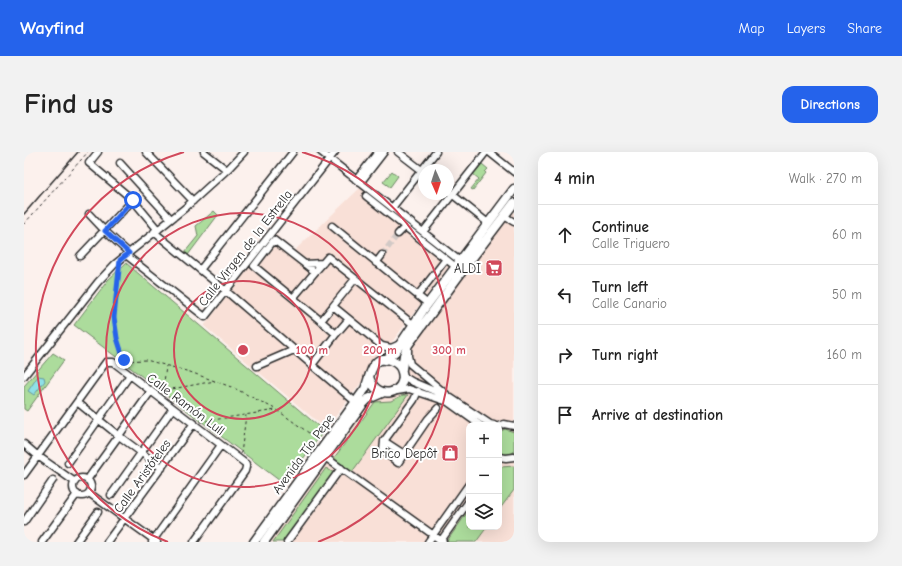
<!DOCTYPE html>
<html lang="en">
<head>
<meta charset="utf-8">
<style>
  :root { --surface:#fff; --page:#f2f2f2; --text:#222; --muted:#767676; --line:#e0e0e0; --accent:#2563eb }
  body { margin:0; font-family:"Comic Neue",sans-serif; background:var(--page); color:var(--text) }
  .controls { position:absolute; right:12px; bottom:12px; display:grid; overflow:hidden; border-radius:8px; box-shadow:0 4px 16px #0002 }
  .controls button { width:36px; height:36px; display:grid; place-items:center; padding:0; border:0; border-bottom:1px solid var(--line); background:var(--surface); color:var(--text); font:20px sans-serif }
  .compass { position:absolute; left:394px; top:12px; width:36px; height:36px; border-radius:50%; background:var(--surface); box-shadow:0 4px 16px #0002; rotate:177deg }
  .stop { position:absolute; width:12px; height:12px; margin:-9px; border:3px solid #2563eb; border-radius:50%; background:#fff }
  .stop.end { background:#2563eb; border-color:#fff; box-shadow:0 1px 4px #0008 }
  .list { margin:0; padding:0; list-style:none }
  h2 { display:flex; justify-content:space-between; align-items:center; height:52px; margin:0; padding:0 16px; font-size:17px }
  h2 small { font-size:13px; font-weight:400; color:var(--muted) }
  .list li { display:grid; grid-template-columns:26px 1fr auto; gap:12px; align-items:center; box-sizing:border-box; height:60px; padding:0 16px; border-top:1px solid var(--line) }
  .list b { display:block; font-size:15px; white-space:nowrap }
  .list p { margin:0; font-size:13px; white-space:nowrap; color:var(--muted) }
  .list em { font-size:13px; font-style:normal; color:var(--muted) }
  .icon { flex:none; width:22px; height:22px; fill:none; stroke:currentColor; stroke-width:2; stroke-linecap:round; stroke-linejoin:round }
  .map { position:relative; flex:none; width:490px; height:390px; overflow:hidden; border-radius:12px }
  header { display:flex; align-items:center; gap:24px; box-sizing:border-box; height:56px; padding:0 20px; background:var(--accent); color:#fff }
  header strong { font-size:19px }
  nav { display:flex; gap:22px; margin-inline-start:auto; font-size:14px }
  .intro { display:flex; align-items:center; justify-content:space-between; box-sizing:border-box; height:96px; padding:0 24px }
  h1 { margin:0; font-size:28px }
  .button { padding:10px 18px; border-radius:12px; background:var(--accent); color:#fff; font-size:14px; font-weight:700 }
  main { display:flex; gap:24px; padding:0 24px }
  aside { flex:1; background:var(--surface); border-radius:12px; box-shadow:0 4px 16px #0002 }
  .map>svg:first-child { display:block }
  .built { fill:#f9e0d7; fill-rule:evenodd }
  .green { fill:#acdc9c; stroke:#6c8464 }
  .water { fill:#8fe0e7; stroke:#67989c }
  .lines { fill:none; stroke-linecap:round; stroke-linejoin:round }
  .minor-tunnel { stroke:#d2c9c6; stroke-width:6; stroke-dasharray:6 3; stroke-linecap:butt }
  .minor-casing { stroke:#2b2b2b; stroke-width:9 }
  .major-casing { stroke:#2b2b2b; stroke-width:11 }
  .path { stroke:#2b2b2b; stroke-width:1; stroke-dasharray:3 3; stroke-linecap:butt }
  .minor { stroke:#fff; stroke-width:6 }
  .major { stroke:#fff; stroke-width:8 }
  .rail { stroke:#2b2b2b; stroke-width:1.5 }
  .route { stroke:#2563eb; stroke-width:5 }
  .ring { fill:none; stroke:#d1495b; stroke-width:2 }
  .labels { text-anchor:middle; dominant-baseline:central; stroke-width:4; stroke-linejoin:round; paint-order:stroke }
  .street-label { font-size:13px; fill:#2b2b2b; stroke:#fff }
  .poi-label { font-size:13px; fill:#2b2b2b; stroke:#fff; text-anchor:end }
  .centre { fill:#d1495b; stroke:#fff; stroke-width:2 }
  .ring-label { font-size:12px; text-anchor:middle; font-weight:bold; fill:#d1495b; stroke:#fff; stroke-width:4; stroke-linejoin:round; paint-order:stroke }
</style>
</head>
<body>
<header>
<strong>Wayfind</strong>
<nav><a>Map</a><a>Layers</a><a>Share</a></nav>
</header>
<div class="intro"><h1>Find us</h1><a class="button">Directions</a></div>
<main>
<div class="map">
<svg width="490" height="390" viewBox="0 0 490 390">
  <rect width="100%" height="100%" fill="#fcf1ed"/>
  <filter id="ink" filterUnits="userSpaceOnUse"><feTurbulence type="fractalNoise" baseFrequency=".025" numOctaves="2"/><feDisplacementMap in="SourceGraphic" scale="8" xChannelSelector="R" yChannelSelector="G"/><feConvolveMatrix kernelMatrix="1 2 1 2 8 2 1 2 1" color-interpolation-filters="sRGB"/></filter>
  <g filter="url(#ink)">
    <path class="built" d="M 336,36 L 427,112 L 302,277 L 180,174 L 251,82 L 270,99 Z
      M 490,53 L 490,390 L 243,390 L 357,235 L 366,235 L 372,231 L 374,224 L 374,219 L 370,215 L 408,162 ZM 445,273 L 475,273 L 475,375 L 445,375 Z"/>
    <path class="green" d="M 458,12 L 464,17 L 461,20 L 462,21 L 449,38 L 447,37 L 455,27 L 449,22 Z
      M 368,19 L 374,24 L 366,35 L 359,30 Z
      M 190,59 L 194,63 L 164,103 L 161,100 L 174,84 L 172,74 Z
      M 102,111 L 300,279 L 260,332 L 50,173 L 84,128 Z
      M 29,201 L 40,208 L 3,259 L 0,257 L 0,234 Z
      M 379,243 L 384,243 L 328,320 L 310,306 L 351,250 L 367,249 Z
      M 481,277 L 490,280 L 490,300 C 485,303 480,303 475,300 L 475,280 Z
      M 490,314 L 490,338 L 475,358 L 475,317 L 477,315 Z
      M 302,316 L 310,321 L 260,390 L 249,390 Z
      M 445,358 L 445,375 L 463,375 L 452,390 L 425,390 L 423,389 Z"/>
    <path class="water" d="M 14,224 L 20,225 L 21,229 L 10,243 L 4,239 Z"/>
    <g class="lines">
      <path class="minor-tunnel" d="M 358,103 L 374,82"/>
      <g class="minor-casing">
        <path id="minor" d="M 74,0 L 65,11 L 109,48 L 134,78
          M 122,0 L 169,49
          M 180,0 L 203,18
          M 297,0 L 436,109
          M 374,0 L 400,20
          M 465,0 L 490,20
          M 96,11 L 147,67
          M 332,28 L 354,0
          M 336,31 L 360,0
          M 424,39 L 464,71
          M 342,44 L 432,115
          M 368,56 L 412,0
          M 65,62 L 81,79 L 105,101
          M 480,64 L 490,70
          M 308,74 L 404,152
          M 130,80 L 202,139 L 288,213
          M 399,80 L 462,0
          M 374,82 L 381,75
          M 102,103 L 181,165 L 311,0
          M 56,104 L 109,48
          M 352,111 L 358,103
          M 281,112 L 299,111
          M 176,118 L 269,0
          M 291,120 L 304,105 L 390,173
          M 394,143 L 422,107
          M 269,146 L 291,120 L 250,88 L 230,114 L 297,169
          M 309,154 L 331,127
          M 312,182 L 325,167
          M 384,198 L 384,204 L 386,212 L 422,242
          M 233,214 L 270,198
          M 0,224 L 74,130 L 91,112 L 161,56 L 205,16 L 220,0
          M 379,224 L 389,230 L 427,246 L 466,272 L 470,273
          M 373,239 L 385,237 L 424,250 L 456,273
          M 394,239 L 390,248 L 360,289 L 380,302 L 404,267 L 414,256
          M 328,247 L 288,213 L 312,182 L 297,169 L 309,154 L 358,194 L 367,196 L 376,192
          M 53,250 L 95,284 L 138,316
          M 475,274 L 480,272 L 490,274
          M 360,289 L 359,299 L 374,311 L 380,302
          M 0,292 L 14,304 L 51,330
          M 301,305 L 419,390
          M 475,305 L 482,306 L 490,305
          M 44,311 L 106,223
          M 0,323 L 82,210 L 89,210 L 222,312 L 222,315 L 221,319 L 170,390
          M49 335a9 9 0 1 1 18 0a9 9 0 1 1-18 0Z
          M 63,328 L 127,239
          M 65,341 L 133,390
          M 87,343 L 149,256
          M 0,370 L 29,328
          M 18,390 L 53,342
          M 52,390 L 74,360
          M 83,390 L 170,271
          M 128,390 L 197,293
          M 263,390 L 317,316
          M 404,390 L 445,332
          M 416,390 L 445,349"/>
      </g>
      <g class="major-casing">
        <path id="major" d="M 361,208 L 371,200 L 400,157 L 490,37
          M 378,217 L 380,203 L 384,193 L 442,114 L 490,51
          M 230,390 L 341,237 C 346,225 348,200 368,209 C 373,211 377,215 378,220 C 384,241 353,251 345,225
          M 240,390 L 339,252 L 344,247 L 358,241"/>
      </g>
      <path class="path" d="M 0,72 L 64,0
        M 95,115 L 90,165 L 93,186 L 100,208
        M 95,209 L 122,208 L 166,220 L 210,236 L 253,258 L 296,289
        M 137,239 L 191,229
        M 139,239 L 142,214
        M 176,270 L 252,258
        M 217,302 L 222,263"/>
      <use href="#minor" class="minor"/>
      <use href="#major" class="major"/>
      <path class="rail" d="M 0,62 L 54,0"/>
    </g>
  </g>
  <g class="lines" filter="url(#ink)">
    <path class="route" d="M 100,208 L 93,186 L 90,165 L 96,108 L 105,101 L 81,79 L 109,48"/>
  </g>
  <g class="ring">
    <circle cx="219" cy="198" r="69"/>
    <circle cx="219" cy="198" r="137"/>
    <path d="M144 390A206 206 0 0 1 160 0M278 0A206 206 0 0 1 294 390"/>
  </g>
  <defs>
    <g id="supermarket-square" transform="scale(0.9)"><rect x="-9" y="-9" width="18" height="18" rx="4" fill="#d1495b" stroke="#fff"/><path d="M-6-5.5h2.5l.6 2H6L4.5 2H-2.5L-4.4-4H-6ZM-1.5 3.2a1.3 1.3 0 1 0 .1 0ZM3 3.2a1.3 1.3 0 1 0 .1 0Z" fill="#fff"/></g>
    <g id="shop-square" transform="scale(0.9)"><rect x="-9" y="-9" width="18" height="18" rx="4" fill="#d1495b" stroke="#fff"/><path d="M-5-2.5h2.3a2.7 3.5 0 0 1 5.4 0H5L5.5 6h-11ZM-1.5-2.5h3a1.5 2.3 0 0 0-3 0Z" fill="#fff"/></g>
  </defs>
  <g fill-rule="evenodd">
    <use href="#supermarket-square" x="470" y="116"/>
    <use href="#shop-square" x="426" y="301"/>
  </g>
  <g class="labels">
    <g class="street-label">
      <text transform="translate(221 96) rotate(-52)">Calle Virgen de la Estrella</text>
      <text transform="translate(162 252) rotate(37)">Calle Ramón Lull</text>
      <text transform="translate(279 302) rotate(-54)">Avenida Tío Pepe</text>
      <text transform="translate(118 324) rotate(-54)">Calle Aristóteles</text>
    </g>
    <g class="poi-label">
      <text x="457" y="116">ALDI</text>
      <text x="413" y="301">Brico Depôt</text>
    </g>
  </g>
  <circle cx="219" cy="198" r="6" class="centre"/>
  <g class="ring-label">
    <text x="288" y="202">100 m</text>
    <text x="356" y="202">200 m</text>
    <text x="425" y="202">300 m</text>
  </g>
</svg>
<div class="controls">
<button>+</button>
<button>−</button>
<button><svg class="icon" aria-label="layers" viewBox="0 0 24 24"><path d="M12 4l9 5-9 5-9-5zM3 14l9 5 9-5"/></svg></button>
</div>
<svg class="compass" viewBox="-18 -18 36 36"><path d="M0-13l5 13h-10z" fill="#e53935"/><path d="M0 13l5-13h-10z" fill="#767676"/></svg>
<div class="stop" style="left:109px;top:48px"></div>
<div class="stop end" style="left:100px;top:208px"></div>
</div>
<aside>
<h2>4 min<small>Walk · 270 m</small></h2>
<ul class="list">
<li><svg class="icon" aria-label="ahead" viewBox="0 0 24 24"><path d="M12 20V5M6 11l6-6 6 6"/></svg><div><b>Continue</b><p>Calle Triguero</p></div><em>60 m</em></li>
<li><svg class="icon" aria-label="left" viewBox="0 0 24 24"><path d="M17 20v-9H6M10 6l-5 5 5 5"/></svg><div><b>Turn left</b><p>Calle Canario</p></div><em>50 m</em></li>
<li><svg class="icon" aria-label="right" viewBox="0 0 24 24"><path d="M7 20v-9h11M14 6l5 5-5 5"/></svg><div><b>Turn right</b></div><em>160 m</em></li>
<li><svg class="icon" aria-label="arrive" viewBox="0 0 24 24"><path d="M6 21V4h12l-3 4 3 4H6"/></svg><div><b>Arrive at destination</b></div></li>
</ul>
</aside>
</main>
</body>
</html>
